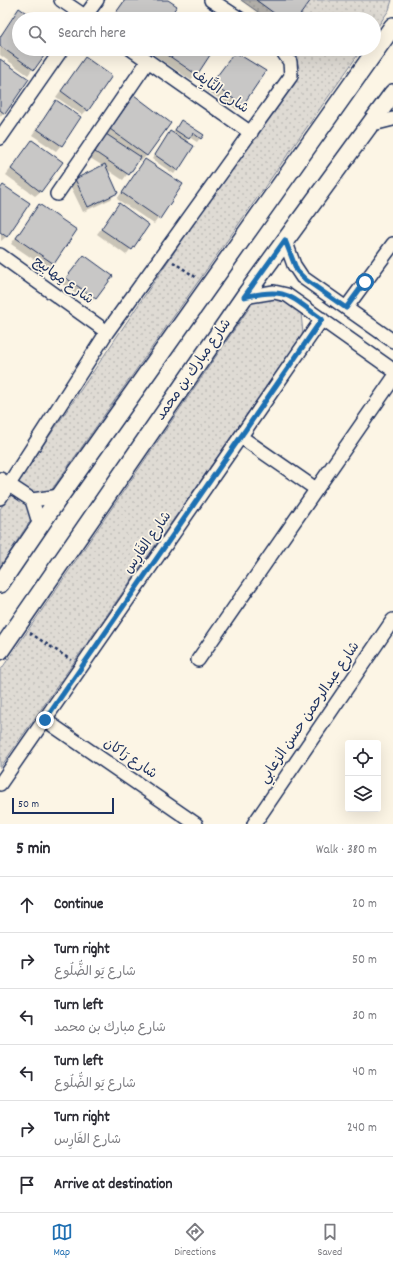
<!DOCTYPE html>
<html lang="en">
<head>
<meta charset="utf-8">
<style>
  :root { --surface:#fff; --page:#f2f2f3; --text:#2b2b33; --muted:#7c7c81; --line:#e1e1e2; --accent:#1f6fb2 }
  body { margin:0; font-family:Dekko,"Playpen Sans Arabic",sans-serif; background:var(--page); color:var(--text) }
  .controls { position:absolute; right:12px; bottom:12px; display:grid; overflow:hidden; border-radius:4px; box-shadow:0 4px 16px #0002 }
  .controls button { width:36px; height:36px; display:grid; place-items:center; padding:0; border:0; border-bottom:1px solid var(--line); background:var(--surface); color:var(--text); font:20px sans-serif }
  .scale { position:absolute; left:12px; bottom:10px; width:102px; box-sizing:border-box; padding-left:4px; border:2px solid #1b2f5e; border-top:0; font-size:11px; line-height:14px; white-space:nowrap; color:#1b2f5e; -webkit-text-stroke:3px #fcf5e5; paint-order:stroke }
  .stop { position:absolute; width:12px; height:12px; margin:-9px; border:3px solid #1f6fb2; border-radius:50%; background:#fff }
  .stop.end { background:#1f6fb2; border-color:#fff; box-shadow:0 1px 4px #0008 }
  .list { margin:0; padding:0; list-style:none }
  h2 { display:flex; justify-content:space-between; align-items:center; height:52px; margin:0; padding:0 16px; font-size:17px }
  h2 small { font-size:13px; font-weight:400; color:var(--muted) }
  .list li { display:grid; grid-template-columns:26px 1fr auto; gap:12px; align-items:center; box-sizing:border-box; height:56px; padding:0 16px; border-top:1px solid var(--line) }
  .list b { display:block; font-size:15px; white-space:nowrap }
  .list p { margin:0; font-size:13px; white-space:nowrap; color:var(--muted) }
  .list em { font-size:13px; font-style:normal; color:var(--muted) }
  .icon { flex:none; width:22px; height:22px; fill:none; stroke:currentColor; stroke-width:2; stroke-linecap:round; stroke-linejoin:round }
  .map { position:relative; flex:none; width:393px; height:824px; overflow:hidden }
  .search { position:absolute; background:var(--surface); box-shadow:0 4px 16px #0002; left:12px; right:12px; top:12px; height:44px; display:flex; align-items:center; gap:10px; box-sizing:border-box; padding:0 14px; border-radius:22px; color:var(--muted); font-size:15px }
  .sheet { height:388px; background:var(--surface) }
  nav { display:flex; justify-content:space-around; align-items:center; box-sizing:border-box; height:56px; border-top:1px solid var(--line); background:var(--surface); font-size:11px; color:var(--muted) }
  nav a { display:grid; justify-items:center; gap:2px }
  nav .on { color:var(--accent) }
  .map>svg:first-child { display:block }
  .grass { fill:url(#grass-dots); stroke:#7d8599 }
  .shadow { fill:#0003 }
  .building { fill:#c8c7c6; stroke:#1b2f5e }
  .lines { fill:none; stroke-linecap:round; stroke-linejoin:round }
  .minor-casing { stroke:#1b2f5e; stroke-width:16 }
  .major-casing { stroke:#1b2f5e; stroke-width:20 }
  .path { stroke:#1b2f5e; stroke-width:2.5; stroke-dasharray:3 3; stroke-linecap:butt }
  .minor { stroke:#fcf5e5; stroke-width:13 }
  .major { stroke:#fcf5e5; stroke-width:17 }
  .route { stroke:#1f6fb2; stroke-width:5 }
  .labels { text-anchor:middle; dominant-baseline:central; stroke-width:3.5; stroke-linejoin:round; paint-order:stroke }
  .street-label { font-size:14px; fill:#1b2f5e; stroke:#fcf5e5 }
</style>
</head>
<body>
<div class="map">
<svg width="393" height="824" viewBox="0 0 393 824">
  <defs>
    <pattern id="grass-dots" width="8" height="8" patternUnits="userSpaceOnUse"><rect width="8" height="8" fill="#dfdbd4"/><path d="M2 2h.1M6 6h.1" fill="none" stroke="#bfbcb8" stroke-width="1.8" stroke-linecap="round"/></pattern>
  </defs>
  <rect width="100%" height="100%" fill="#fcf5e5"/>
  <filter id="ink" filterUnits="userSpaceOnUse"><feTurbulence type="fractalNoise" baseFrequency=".025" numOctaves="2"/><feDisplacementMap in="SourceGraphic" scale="8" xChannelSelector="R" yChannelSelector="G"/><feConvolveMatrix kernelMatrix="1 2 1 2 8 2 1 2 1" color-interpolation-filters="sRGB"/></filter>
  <g filter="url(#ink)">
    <path class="grass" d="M 241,0 L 392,0 L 389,10 L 374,32 L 374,19 L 268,19 Z
      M 294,49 L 362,49 L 36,512 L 0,567 L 0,509 L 299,68 Z
      M 268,296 L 286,302 L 301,313 L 303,334 L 0,768 L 0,671 L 254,301 Z"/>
    <path class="shadow" d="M 124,0 L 166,0 L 166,19 L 111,19 Z
      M 240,0 L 310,0 L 296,19 L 266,19 Z
      M 20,9 L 33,19 L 19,19 L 19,49 L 47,49 L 28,75 L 0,55 L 0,36 Z
      M 182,16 L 187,19 L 179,19 Z
      M 158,49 L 213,49 L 191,80 L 154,55 Z
      M 235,53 L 265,71 L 237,110 L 206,90 Z
      M 85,58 L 87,110 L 82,115 L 56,97 Z
      M 0,60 L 27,79 L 0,117 Z
      M 56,101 L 61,145 L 56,151 L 32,135 Z
      M 129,102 L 170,123 L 146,156 L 141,161 L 138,159 L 123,180 L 105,168 L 116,193 L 111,199 L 83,212 L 70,185 L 75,179 L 103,166 L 90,158 Z
      M 181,122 L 200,138 L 197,142 L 189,137 L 185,142 L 177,170 L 174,174 L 152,159 L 167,136 L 171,132 L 172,133 Z
      M 32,141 L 41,191 L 35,196 L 6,175 Z
      M 145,160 L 182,185 L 154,224 L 117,199 Z
      M 3,186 L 7,236 L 1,241 L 0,189 Z
      M 39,205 L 76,230 L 48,269 L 11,244 Z
      M 119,205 L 148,225 L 126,255 L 97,234 Z
      M 84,256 L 111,276 L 90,304 L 62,284 Z"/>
    <path class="building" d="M 125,0 L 168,0 L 177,6 L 168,19 L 122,19 L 115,14 Z
      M 256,0 L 311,0 L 297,19 L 282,19 Z
      M 19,8 L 35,19 L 19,19 L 19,49 L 49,49 L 34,70 L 0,46 L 0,37 Z
      M 159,49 L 214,49 L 197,75 Z
      M 235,52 L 266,71 L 243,105 L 211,84 Z
      M 85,57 L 112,76 L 88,111 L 61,91 Z
      M 0,59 L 29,79 L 5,114 L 0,110 Z
      M 134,95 L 171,123 L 147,156 L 110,129 Z
      M 56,100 L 81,117 L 62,146 L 37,129 Z
      M 181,120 L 204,135 L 201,139 L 193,133 L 189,139 L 175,130 Z
      M 170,131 L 194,146 L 178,171 L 155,155 Z
      M 106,134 L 141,157 L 129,175 L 95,152 Z
      M 32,140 L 63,162 L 41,192 L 11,169 Z
      M 145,159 L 183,184 L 160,219 L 122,193 Z
      M 105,164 L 118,193 L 88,207 L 75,179 Z
      M 3,185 L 30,203 L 7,237 L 0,232 L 0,189 Z
      M 119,203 L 149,225 L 132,250 L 101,229 Z
      M 39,204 L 77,230 L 54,264 L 16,238 Z
      M 84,255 L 113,276 L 96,299 L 66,278 Z"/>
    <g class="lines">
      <g class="minor-casing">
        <path id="minor" d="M 61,0 L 89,19
          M 211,0 L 240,19
          M 83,19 L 97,0
          M 131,49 L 251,133
          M 369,125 L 393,119
          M 0,138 L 62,49
          M 57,194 L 148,61
          M 285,240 L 294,265 L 302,277 L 393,341
          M 0,255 L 107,332
          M 244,297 L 274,292 L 287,295 L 393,370
          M 346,308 L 393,244
          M 241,437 L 316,489
          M 0,479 L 32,500 L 40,526
          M 0,498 L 107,332 L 291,76 L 290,62 L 281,49
          M 32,500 L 60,496
          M 198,660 L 393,379
          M 45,720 L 196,824
          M 0,784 L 322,319
          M 254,824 L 393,620"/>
      </g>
      <g class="major-casing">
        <path id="major" d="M 0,584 L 60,496 L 393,26
          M 0,651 L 244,297 L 393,93"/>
      </g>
      <path class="path" d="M 173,262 L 197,278
        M 30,633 L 71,660"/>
      <use href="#minor" class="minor"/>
      <use href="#major" class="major"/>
    </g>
  </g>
  <g class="lines" filter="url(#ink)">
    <path class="route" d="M 45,720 L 322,319 C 288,295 287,287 244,297 L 285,240 L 297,271 L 306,280 L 346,308 L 365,282"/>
  </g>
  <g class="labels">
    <g class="street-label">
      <text transform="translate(220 92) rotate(35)">شارع النَّايِف</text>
      <text transform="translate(63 281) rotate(36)">شارع مِهابِيج</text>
      <text transform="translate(194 370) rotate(-55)">شارع مبارك بن محمد</text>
      <text transform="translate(148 543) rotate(-55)">شارع الفَارِس</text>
      <text transform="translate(310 713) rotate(-56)">شارع عبدالرحمن حسن الزعابي</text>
      <text transform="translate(130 759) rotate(34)">شارع رَاكان</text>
    </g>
  </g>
</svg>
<div class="controls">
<button><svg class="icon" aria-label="locate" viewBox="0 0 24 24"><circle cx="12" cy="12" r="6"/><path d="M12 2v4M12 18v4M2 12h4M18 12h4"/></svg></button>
<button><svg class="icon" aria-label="layers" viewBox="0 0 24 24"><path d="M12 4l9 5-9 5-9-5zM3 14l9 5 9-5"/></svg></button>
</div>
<div class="scale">50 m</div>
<div class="stop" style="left:365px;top:282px"></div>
<div class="stop end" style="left:45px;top:720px"></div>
<div class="search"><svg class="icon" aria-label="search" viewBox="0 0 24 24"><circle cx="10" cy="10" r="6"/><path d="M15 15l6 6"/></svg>Search here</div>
</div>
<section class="sheet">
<h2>5 min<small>Walk · 380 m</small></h2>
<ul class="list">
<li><svg class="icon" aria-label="ahead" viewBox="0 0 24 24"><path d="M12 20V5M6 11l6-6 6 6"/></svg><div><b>Continue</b></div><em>20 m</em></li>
<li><svg class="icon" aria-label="right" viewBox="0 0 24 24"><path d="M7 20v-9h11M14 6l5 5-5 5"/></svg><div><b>Turn right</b><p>شارع يَو الضُّلُوع</p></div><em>50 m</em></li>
<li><svg class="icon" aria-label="left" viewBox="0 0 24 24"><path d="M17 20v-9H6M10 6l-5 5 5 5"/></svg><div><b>Turn left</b><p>شارع مبارك بن محمد</p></div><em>30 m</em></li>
<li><svg class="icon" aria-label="left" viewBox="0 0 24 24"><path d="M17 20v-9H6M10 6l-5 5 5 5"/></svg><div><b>Turn left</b><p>شارع يَو الضُّلُوع</p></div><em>40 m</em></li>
<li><svg class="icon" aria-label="right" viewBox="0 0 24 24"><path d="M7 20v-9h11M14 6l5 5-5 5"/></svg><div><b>Turn right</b><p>شارع الفَارِس</p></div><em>240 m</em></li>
<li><svg class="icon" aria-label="arrive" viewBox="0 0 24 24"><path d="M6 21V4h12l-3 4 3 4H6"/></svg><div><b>Arrive at destination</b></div></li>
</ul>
</section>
<nav>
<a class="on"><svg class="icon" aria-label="map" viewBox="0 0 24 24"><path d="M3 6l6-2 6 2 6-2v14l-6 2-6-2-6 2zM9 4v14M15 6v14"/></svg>Map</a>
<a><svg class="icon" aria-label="directions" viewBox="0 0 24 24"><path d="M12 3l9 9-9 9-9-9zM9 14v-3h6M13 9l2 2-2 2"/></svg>Directions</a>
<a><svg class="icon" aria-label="saved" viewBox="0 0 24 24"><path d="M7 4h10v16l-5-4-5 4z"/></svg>Saved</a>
</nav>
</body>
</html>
